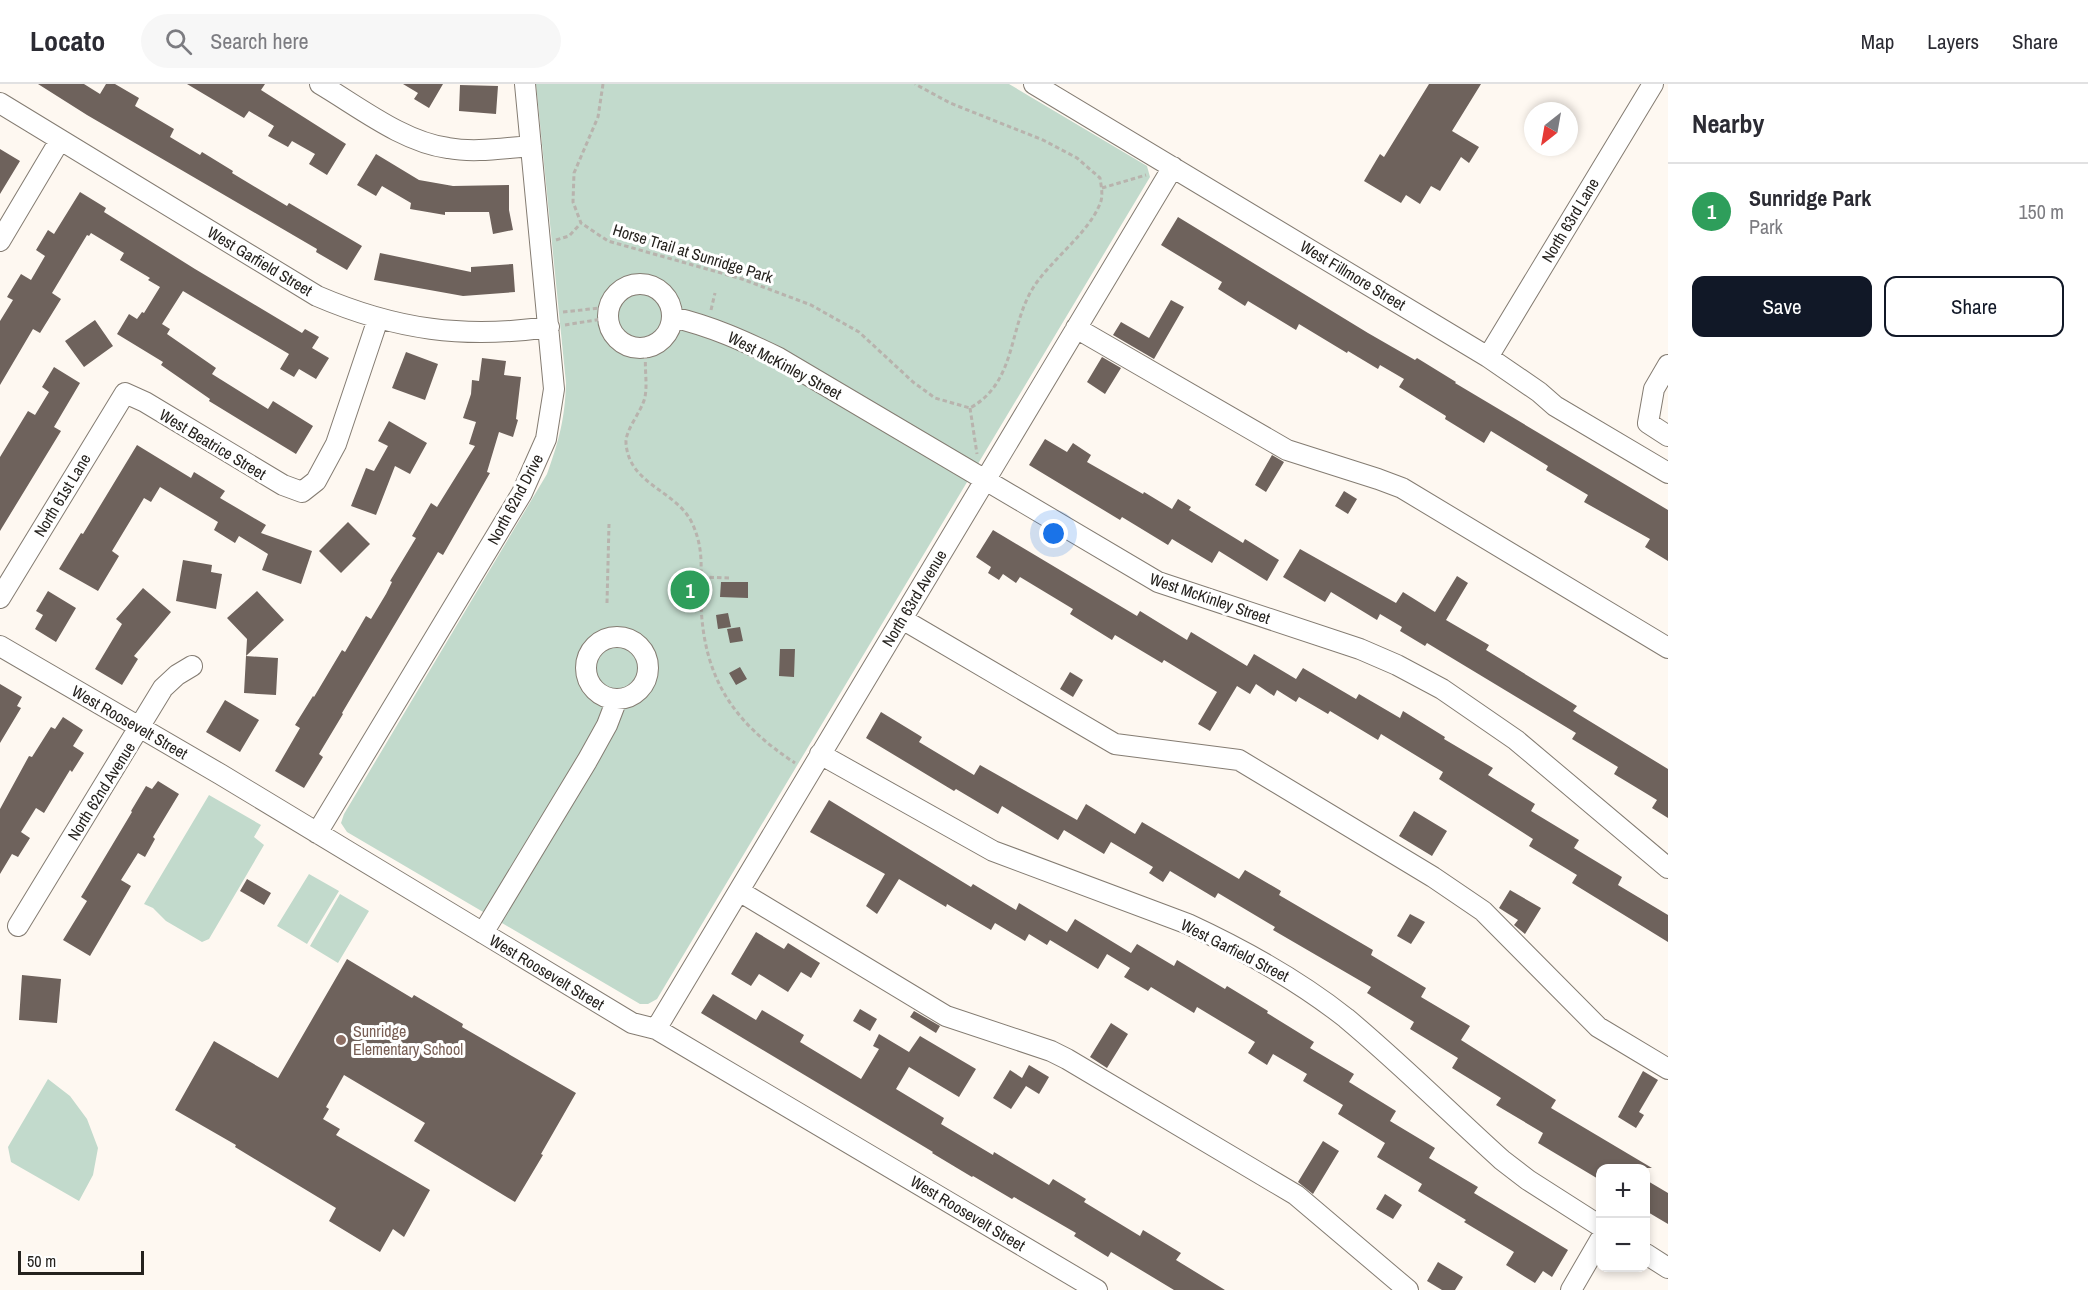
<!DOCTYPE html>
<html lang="en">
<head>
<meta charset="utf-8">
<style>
  :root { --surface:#fff; --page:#f7f7f7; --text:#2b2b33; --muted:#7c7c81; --line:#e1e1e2; --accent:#111827 }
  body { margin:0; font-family:"Archivo Narrow",sans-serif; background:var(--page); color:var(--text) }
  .controls { position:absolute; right:18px; bottom:18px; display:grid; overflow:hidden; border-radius:12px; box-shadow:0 3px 9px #0003 }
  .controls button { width:54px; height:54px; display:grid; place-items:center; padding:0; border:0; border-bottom:2px solid var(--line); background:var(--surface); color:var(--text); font:30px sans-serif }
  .compass { position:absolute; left:1524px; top:18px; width:54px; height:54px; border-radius:50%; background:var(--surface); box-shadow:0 3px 9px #0003; rotate:211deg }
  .scale { position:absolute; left:18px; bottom:15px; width:126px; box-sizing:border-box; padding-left:6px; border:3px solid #25221e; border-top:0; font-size:16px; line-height:21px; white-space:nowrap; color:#25221e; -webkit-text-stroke:4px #fff; paint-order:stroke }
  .you { position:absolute; left:1054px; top:450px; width:21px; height:21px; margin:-15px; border:4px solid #fff; border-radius:50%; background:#1a73e8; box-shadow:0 0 0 9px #1a73e833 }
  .badge { display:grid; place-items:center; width:39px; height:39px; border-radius:50%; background:var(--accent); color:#fff; font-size:20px; font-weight:700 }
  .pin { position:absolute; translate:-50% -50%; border:3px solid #fff; box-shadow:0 2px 6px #0006 }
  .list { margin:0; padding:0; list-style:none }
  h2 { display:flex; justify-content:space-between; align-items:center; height:78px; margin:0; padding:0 24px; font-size:26px }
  h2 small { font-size:20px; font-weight:400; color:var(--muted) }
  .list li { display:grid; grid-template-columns:39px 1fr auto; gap:18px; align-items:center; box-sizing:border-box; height:96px; padding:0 24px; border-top:2px solid var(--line) }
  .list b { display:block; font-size:22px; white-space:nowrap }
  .list p { margin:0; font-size:20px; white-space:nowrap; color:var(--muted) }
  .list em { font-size:20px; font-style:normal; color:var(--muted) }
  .actions { display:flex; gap:12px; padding:18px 24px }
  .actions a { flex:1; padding:14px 0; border:2px solid var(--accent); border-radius:12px; text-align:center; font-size:21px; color:var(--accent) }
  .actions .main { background:var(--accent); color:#fff }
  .icon { flex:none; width:33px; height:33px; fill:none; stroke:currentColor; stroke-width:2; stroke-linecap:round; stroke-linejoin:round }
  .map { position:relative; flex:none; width:1668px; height:1206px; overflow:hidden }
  header { display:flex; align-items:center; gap:36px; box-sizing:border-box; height:84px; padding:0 30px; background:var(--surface); border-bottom:2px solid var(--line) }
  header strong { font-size:28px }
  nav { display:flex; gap:33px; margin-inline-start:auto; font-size:21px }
  .search { width:420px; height:54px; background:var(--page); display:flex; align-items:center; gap:15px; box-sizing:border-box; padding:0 21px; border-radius:33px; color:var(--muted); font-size:22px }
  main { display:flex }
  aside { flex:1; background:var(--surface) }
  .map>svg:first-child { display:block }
  .green { fill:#c2dacc }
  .building { fill:#6e625c }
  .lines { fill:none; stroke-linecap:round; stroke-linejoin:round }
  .minor-casing { stroke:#847c72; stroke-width:22 }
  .path { stroke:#b8b3ad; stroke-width:3; stroke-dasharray:4.5 3; stroke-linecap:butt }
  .minor { stroke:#fff; stroke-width:20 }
  .education-dot { fill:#8d6e63; stroke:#fff; stroke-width:2 }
  .labels { text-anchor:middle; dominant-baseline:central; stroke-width:6; stroke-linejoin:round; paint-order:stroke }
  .street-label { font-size:16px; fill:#25221e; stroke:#fff }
  .education-label { font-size:16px; fill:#785e54; stroke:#fff; text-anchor:start }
</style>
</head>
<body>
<header>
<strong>Locato</strong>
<div class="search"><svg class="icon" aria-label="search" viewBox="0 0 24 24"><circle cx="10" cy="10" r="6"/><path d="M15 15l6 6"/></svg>Search here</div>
<nav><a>Map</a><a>Layers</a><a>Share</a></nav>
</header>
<main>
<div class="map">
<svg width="1668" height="1206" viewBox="0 0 1668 1206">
  <rect width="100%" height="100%" fill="#fef8f1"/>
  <path class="green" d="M 536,0 L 1009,0 L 1147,82 L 1150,93 L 657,915 L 648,920 L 640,920 L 347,748 L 341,739 L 344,730 L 547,390 C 559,357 565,334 566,299 Z
    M 209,711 L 261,741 L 254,753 L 264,761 L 209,855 L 202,858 L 166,837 L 153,824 L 144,820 Z
    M 309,790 L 339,807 L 307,860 L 277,842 Z
    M 340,810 L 369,827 L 338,879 L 310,862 Z
    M 48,995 L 70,1012 L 87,1035 L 98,1064 L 93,1091 L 79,1117 L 11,1078 L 8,1063 Z"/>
  <path class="building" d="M 38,0 L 84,0 L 100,10 L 106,0 L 115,0 L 139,14 L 135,22 L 174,45 L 170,53 L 200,71 L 202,68 L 233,87 L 232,89 L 287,122 L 289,119 L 362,162 L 347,186 L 316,168 L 317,165 L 87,31 Z
    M 187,0 L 265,0 L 261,6 L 346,60 L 327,91 L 309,80 L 315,70 L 292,57 L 288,63 L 268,52 L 274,42 L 249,27 L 244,34 Z
    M 403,0 L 443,0 L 429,24 L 414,15 L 418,9 Z
    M 1429,0 L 1481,0 L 1452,47 L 1479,63 L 1469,79 L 1461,73 L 1440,107 L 1431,102 L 1420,120 L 1406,111 L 1401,119 L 1364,97 L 1380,70 L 1384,73 Z
    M 460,1 L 498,2 L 496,30 L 459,27 Z
    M 0,65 L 20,77 L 0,110 Z
    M 376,70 L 419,96 L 453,102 L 509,101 L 509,126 L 513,146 L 493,150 L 489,128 L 445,128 L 445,131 L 410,125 L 411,119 L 382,102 L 376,112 L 357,101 Z
    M 80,108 L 106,124 L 104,128 L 195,185 L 302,249 L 305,245 L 319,253 L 312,264 L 329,274 L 316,295 L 299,285 L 294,293 L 280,285 L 289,270 L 183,207 L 162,240 L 170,245 L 167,250 L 216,284 L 212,290 L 268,325 L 273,317 L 313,342 L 296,370 L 209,317 L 210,315 L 161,281 L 163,278 L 117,250 L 129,230 L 137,235 L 142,228 L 144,229 L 160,203 L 148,196 L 150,194 L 120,176 L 124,169 L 91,149 L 89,152 L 87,151 L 52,209 L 61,215 L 40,249 L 33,245 L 0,301 L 0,237 L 13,216 L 7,213 L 21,190 L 31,196 L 45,172 L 36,166 L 48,146 L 54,150 Z
    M 1178,133 L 1368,249 L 1415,276 L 1417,274 L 1456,298 L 1455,299 L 1668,426 L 1668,477 L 1645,463 L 1650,455 L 1584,418 L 1588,411 L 1546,386 L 1548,382 L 1491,347 L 1484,359 L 1445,335 L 1446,332 L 1399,303 L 1404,295 L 1380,281 L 1378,285 L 1348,267 L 1347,269 L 1299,240 L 1296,246 L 1248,217 L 1245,222 L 1218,205 L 1222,198 L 1161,161 Z
    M 380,169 L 471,188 L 471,183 L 513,180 L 515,208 L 463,212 L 374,196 Z
    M 1171,216 L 1184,223 L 1154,275 L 1113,251 L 1121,238 L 1149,254 Z
    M 95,236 L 113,262 L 84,283 L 65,257 Z
    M 406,268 L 438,280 L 425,316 L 392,304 Z
    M 1102,273 L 1121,284 L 1105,310 L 1087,298 Z
    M 482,274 L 506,277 L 504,291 L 521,293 L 516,335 L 518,336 L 513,353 L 499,348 L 487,388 L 490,389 L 443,471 L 438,468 L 342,629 L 343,630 L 319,670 L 323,673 L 304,704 L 275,687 L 300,644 L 295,641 L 313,612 L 314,613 L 342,566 L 345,568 L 366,532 L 371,535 L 386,510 L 392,498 L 390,497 L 416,454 L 412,452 L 431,419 L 437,423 L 475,362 L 469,360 L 476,338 L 463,334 L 471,310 L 472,296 L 479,297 Z
    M 54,283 L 80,299 L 54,343 L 61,347 L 0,447 L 0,373 L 28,327 L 35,331 L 49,308 L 42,303 Z
    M 389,337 L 427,359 L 410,390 L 395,382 L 376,431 L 351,422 L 366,384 L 374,387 L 388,362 L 378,357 Z
    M 1045,355 L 1067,368 L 1073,359 L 1091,371 L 1087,378 L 1143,410 L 1144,408 L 1172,425 L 1178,415 L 1191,423 L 1189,426 L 1243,459 L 1245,455 L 1279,476 L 1267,497 L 1219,467 L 1212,479 L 1172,455 L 1168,461 L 1122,433 L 1120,436 L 1029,381 Z
    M 137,361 L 191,394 L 194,388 L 225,407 L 220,414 L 266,441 L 261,449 L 312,467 L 301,500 L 262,486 L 268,470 L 239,452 L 235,459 L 214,446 L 218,438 L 160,403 L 151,418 L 144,414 L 112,467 L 119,472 L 98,507 L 59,485 L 81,449 L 83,450 Z
    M 1272,371 L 1284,378 L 1266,408 L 1255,401 Z
    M 1344,407 L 1357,415 L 1348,430 L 1335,422 Z
    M 348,438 L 370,460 L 341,489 L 319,467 Z
    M 993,446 L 1137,532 L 1140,527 L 1187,556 L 1191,548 L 1247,582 L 1254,570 L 1296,595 L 1303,584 L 1356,615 L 1359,610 L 1400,634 L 1403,627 L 1445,653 L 1444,655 L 1493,684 L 1488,691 L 1535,720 L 1531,727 L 1579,756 L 1574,764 L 1622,793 L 1618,801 L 1668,831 L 1668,858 L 1572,799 L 1577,791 L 1529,762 L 1533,755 L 1439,695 L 1443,688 L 1381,650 L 1378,656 L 1330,627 L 1328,630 L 1299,613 L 1296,618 L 1277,606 L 1274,612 L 1256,600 L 1250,610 L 1237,602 L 1210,647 L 1198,640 L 1217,608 L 1164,576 L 1162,579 L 1115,551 L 1112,556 L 1070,530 L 1073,525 L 1020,493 L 1016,499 L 1003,490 L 999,496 L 988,489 L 991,483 L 976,473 Z
    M 1300,465 L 1396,519 L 1403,508 L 1435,528 L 1457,492 L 1468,499 L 1446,536 L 1489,561 L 1486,566 L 1577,622 L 1573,627 L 1668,685 L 1668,734 L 1652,724 L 1657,716 L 1614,690 L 1618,683 L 1572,655 L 1576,649 L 1427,559 L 1425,562 L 1400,547 L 1402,543 L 1380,530 L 1377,536 L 1331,508 L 1325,518 L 1283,493 Z
    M 183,476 L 212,481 L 211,488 L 222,490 L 216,525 L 176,517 Z
    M 721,498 L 748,498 L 748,514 L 720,513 Z
    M 143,504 L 171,528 L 134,572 L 138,575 L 122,601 L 95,585 L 122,540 L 116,535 Z
    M 48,507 L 76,524 L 56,558 L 35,545 L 43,531 L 36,527 Z
    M 257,507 L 284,536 L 246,572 L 247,555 L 227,534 Z
    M 728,529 L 731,543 L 718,545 L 716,531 Z
    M 740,543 L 743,557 L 730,559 L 727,545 Z
    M 780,565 L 795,565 L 794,593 L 779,592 Z
    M 246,572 L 278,574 L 276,611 L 244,609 Z
    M 740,583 L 747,595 L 736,601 L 729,589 Z
    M 1070,588 L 1083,596 L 1073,613 L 1060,605 Z
    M 0,600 L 22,613 L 17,622 L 21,624 L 0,659 Z
    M 225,616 L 259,636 L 240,668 L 206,648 Z
    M 881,628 L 922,653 L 919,658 L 974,691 L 980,681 L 1077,736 L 1086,720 L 1135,750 L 1142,738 L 1239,795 L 1245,786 L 1281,807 L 1279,811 L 1373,866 L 1371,871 L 1426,904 L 1421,913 L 1470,942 L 1461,956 L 1556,1016 L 1551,1024 L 1652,1084 L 1600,1084 L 1600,1096 L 1538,1059 L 1543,1049 L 1496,1021 L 1501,1014 L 1452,984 L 1458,974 L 1410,945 L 1414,938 L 1367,909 L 1371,903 L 1273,846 L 1275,843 L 1218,809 L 1215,814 L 1170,787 L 1163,798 L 1149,789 L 1153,783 L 1111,758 L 1104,770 L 1064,746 L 1058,756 L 1002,722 L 998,730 L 956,705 L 954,707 L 866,654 Z
    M 63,633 L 83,646 L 73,662 L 84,669 L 72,688 L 70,686 L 44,729 L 36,724 L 21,748 L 30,754 L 18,773 L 12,770 L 0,790 L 0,725 L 29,672 L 32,673 L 51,643 L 55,645 Z
    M 158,697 L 179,710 L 153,753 L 155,755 L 145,773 L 138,769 L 121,796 L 131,802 L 90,872 L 63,856 L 87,817 L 81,813 L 132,728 L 131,727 L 146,702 L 152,705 Z
    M 829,716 L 971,803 L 973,800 L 1016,826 L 1019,819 L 1067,848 L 1075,835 L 1131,869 L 1137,860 L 1174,882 L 1177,876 L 1225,905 L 1227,902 L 1268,927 L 1267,929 L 1314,958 L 1310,964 L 1354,990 L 1349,998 L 1396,1027 L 1390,1037 L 1435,1064 L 1429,1074 L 1478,1103 L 1474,1109 L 1568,1166 L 1552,1193 L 1543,1187 L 1535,1199 L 1506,1181 L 1514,1168 L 1464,1138 L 1466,1136 L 1418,1107 L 1422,1100 L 1377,1073 L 1385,1059 L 1338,1030 L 1343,1021 L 1303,997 L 1307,990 L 1273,970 L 1267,981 L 1248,969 L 1255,958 L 1197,923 L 1194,929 L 1151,903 L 1148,907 L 1124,893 L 1130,884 L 1107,870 L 1098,885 L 1050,856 L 1047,861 L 1029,850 L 1025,857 L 995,839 L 991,846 L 947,820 L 946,823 L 899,795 L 877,830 L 866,822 L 885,790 L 810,748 Z
    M 1414,727 L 1447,747 L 1432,772 L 1399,752 Z
    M 247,795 L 271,809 L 264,821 L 240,807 Z
    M 1510,806 L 1541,824 L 1525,850 L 1514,841 L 1518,836 L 1499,824 Z
    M 1410,830 L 1425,838 L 1411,860 L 1397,852 Z
    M 756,848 L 784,865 L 788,859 L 820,879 L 811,894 L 801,888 L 788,908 L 759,890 L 751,902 L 731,890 Z
    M 347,875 L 412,914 L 414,911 L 463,940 L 462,943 L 576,1009 L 541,1070 L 543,1071 L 515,1118 L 414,1057 L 425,1039 L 344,991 L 326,1023 L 329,1025 L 323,1035 L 340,1045 L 336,1051 L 430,1106 L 404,1153 L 393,1145 L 380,1168 L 329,1137 L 336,1124 L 235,1063 L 236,1061 L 175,1026 L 214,957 L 278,994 Z
    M 22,891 L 61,895 L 57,939 L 19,936 Z
    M 713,910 L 756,936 L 762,926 L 804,951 L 800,958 L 861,995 L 879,965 L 873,962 L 879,950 L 909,968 L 920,952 L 976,985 L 959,1013 L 909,983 L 896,1005 L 944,1034 L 941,1040 L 993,1071 L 994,1068 L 1049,1101 L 1053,1095 L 1086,1115 L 1084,1118 L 1140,1152 L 1143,1146 L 1181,1169 L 1176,1176 L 1225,1206 L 1174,1206 L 1111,1168 L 1108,1173 L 1074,1152 L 1076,1149 L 1014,1113 L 1012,1115 L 973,1092 L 972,1093 L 932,1069 L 933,1068 L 701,929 Z
    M 860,925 L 877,935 L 870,947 L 853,937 Z
    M 914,927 L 940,942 L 936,949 L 910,933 Z
    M 1111,939 L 1128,950 L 1107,984 L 1090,973 Z
    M 1029,981 L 1049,993 L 1039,1010 L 1026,1002 L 1011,1025 L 993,1014 L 1010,986 L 1022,994 Z
    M 1643,987 L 1658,996 L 1639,1028 L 1644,1031 L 1636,1044 L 1618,1033 Z
    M 1323,1057 L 1339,1067 L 1313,1110 L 1298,1098 Z
    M 1646,1096 L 1668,1109 L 1668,1140 L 1646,1127 Z
    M 1385,1110 L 1402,1121 L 1393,1135 L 1376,1125 Z
    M 1438,1178 L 1463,1193 L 1455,1206 L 1442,1206 L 1427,1197 Z"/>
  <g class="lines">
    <g class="minor-casing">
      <path id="minor" d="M 320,0 C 359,23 403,58 448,64 C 475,69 503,64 531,62
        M 1034,0 L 1488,273 L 1539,308 L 1555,322 L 1668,389
        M 0,19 L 317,212 C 396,246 464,255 549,243
        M 0,157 L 60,56
        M608 232a32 32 0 1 1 64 0a32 32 0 1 1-64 0Z
        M 672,233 C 711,242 744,257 779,274 L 1158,498 L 1360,565 L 1397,581 L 1442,605 L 1516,656 L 1668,784
        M 1076,244 L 1287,366 L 1378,395 L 1402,404 L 1668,564
        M 1488,273 L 1653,0
        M 1668,281 L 1654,305 L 1648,339 L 1668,352
        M 0,514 L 125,309 L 145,318 L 283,401 L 302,408 L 316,397 L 336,360 L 378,235
        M 902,535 L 1115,660 L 1239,676 L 1433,793 L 1483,827 L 1598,943 L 1668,985
        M586 584a31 31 0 1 1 62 0a31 31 0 1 1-62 0Z
        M 0,562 L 220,690 L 632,939 L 656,945 L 1097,1206
        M 820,670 L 993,767 L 1188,840 C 1244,866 1298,896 1346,934 C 1400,979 1450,1029 1502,1076 L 1528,1096 L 1600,1142
        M 317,749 L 522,409 L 546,355 L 554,305 L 525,0
        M 739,807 L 946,932 L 1051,967 L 1067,975 L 1296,1111 L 1408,1206
        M 18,842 L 163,604 L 177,591 L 192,582
        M 483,849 L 587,677 L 607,641 L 617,615
        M 656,945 L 1173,83
        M 1646,1170 L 1668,1184
        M 1571,1206 L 1600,1156"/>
    </g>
    <path class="path" d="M 603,0 L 598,33 L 574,89 L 573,118 L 581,139 L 608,157 L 742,195 L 811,221 L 859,248 L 913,298 L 935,314 L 970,324 C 1017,298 1008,244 1033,204 C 1051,175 1090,149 1101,117 C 1103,110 1101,101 1100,94 L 1077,74 L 1043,56 L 950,19 L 915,0
      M 1102,104 L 1146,91
      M 556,156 L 569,152 L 581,139
      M 711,226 L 715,209
      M 563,228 L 609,223
      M 565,241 L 608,234
      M 647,263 C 643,280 648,296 645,313 C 642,327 625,346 626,359 C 629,402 678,406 693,441 C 706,471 699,491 701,521 C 704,595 734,639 795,679
      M 970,324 L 977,370
      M 702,493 L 731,494
      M 607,519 L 609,440"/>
    <use href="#minor" class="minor"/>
  </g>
  <circle class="education-dot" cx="341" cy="956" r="6"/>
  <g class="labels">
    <g class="street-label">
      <text transform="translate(1570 136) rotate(-59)">North 63rd Lane</text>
      <text transform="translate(693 169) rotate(17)">Horse Trail at Sunridge Park</text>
      <text transform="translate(260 177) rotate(31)">West Garfield Street</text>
      <text transform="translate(1353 191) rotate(31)">West Fillmore Street</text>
      <text transform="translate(785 281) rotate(28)">West McKinley Street</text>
      <text transform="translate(213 360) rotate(31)">West Beatrice Street</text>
      <text transform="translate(62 411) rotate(-59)">North 61st Lane</text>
      <text transform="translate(515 415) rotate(-62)">North 62nd Drive</text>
      <text transform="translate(914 514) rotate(-59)">North 63rd Avenue</text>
      <text transform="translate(1210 514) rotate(19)">West McKinley Street</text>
      <text transform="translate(130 638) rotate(30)">West Roosevelt Street</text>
      <text transform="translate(101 707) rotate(-58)">North 62nd Avenue</text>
      <text transform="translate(1235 866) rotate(27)">West Garfield Street</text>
      <text transform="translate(547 888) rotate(31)">West Roosevelt Street</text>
      <text transform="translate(968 1129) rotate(31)">West Roosevelt Street</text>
    </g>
    <g class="education-label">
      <text x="353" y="947">Sunridge<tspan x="353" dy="18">Elementary School</tspan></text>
    </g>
  </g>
</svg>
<div class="controls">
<button>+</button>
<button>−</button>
</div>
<svg class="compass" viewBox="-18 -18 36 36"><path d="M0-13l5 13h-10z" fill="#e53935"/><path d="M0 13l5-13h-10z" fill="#7c7c81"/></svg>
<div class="scale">50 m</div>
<div class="you"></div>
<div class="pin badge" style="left:690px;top:506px;background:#2e9e5b">1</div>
</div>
<aside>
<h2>Nearby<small></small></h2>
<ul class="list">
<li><span class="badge" style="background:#2e9e5b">1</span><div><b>Sunridge Park</b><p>Park</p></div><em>150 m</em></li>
</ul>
<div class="actions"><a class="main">Save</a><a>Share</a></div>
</aside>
</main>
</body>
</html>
